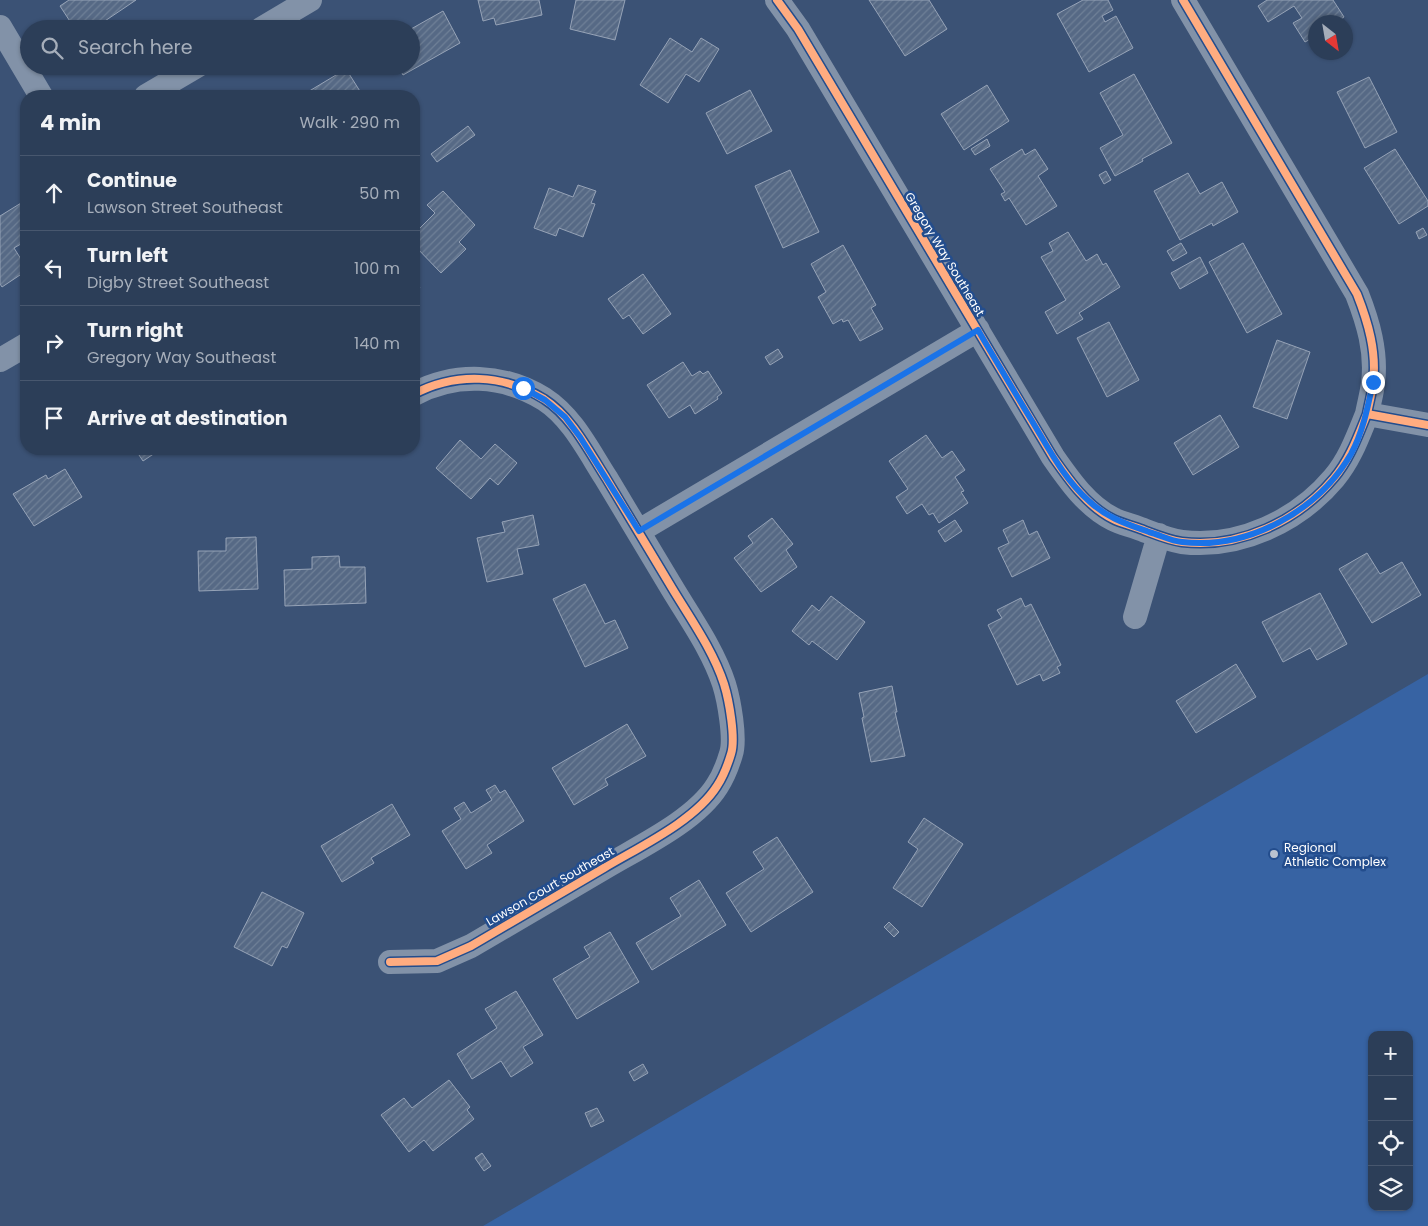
<!DOCTYPE html>
<html lang="en">
<head>
<meta charset="utf-8">
<style>
  :root { --surface:#2c3e58; --page:#384961; --text:#f1f3f6; --muted:#a6aeba; --line:#48576e }
  body { margin:0; font-family:Poppins,sans-serif; background:var(--page); color:var(--text) }
  .controls { position:absolute; right:15px; bottom:15px; display:grid; overflow:hidden; border-radius:10px; box-shadow:0 1px 4px #0004 }
  .controls button { width:45px; height:45px; display:grid; place-items:center; padding:0; border:0; border-bottom:1px solid var(--line); background:var(--surface); color:var(--text); font:25px sans-serif }
  .compass { position:absolute; left:1308px; top:15px; width:45px; height:45px; border-radius:50%; background:var(--surface); box-shadow:0 1px 4px #0004; rotate:149deg }
  .stop { position:absolute; width:15px; height:15px; margin:-11px; border:4px solid #1a73e8; border-radius:50%; background:#fff }
  .stop.end { background:#1a73e8; border-color:#fff; box-shadow:0 1px 5px #0008 }
  .list { margin:0; padding:0; list-style:none }
  h2 { display:flex; justify-content:space-between; align-items:center; height:65px; margin:0; padding:0 20px; font-size:21px }
  h2 small { font-size:16px; font-weight:400; color:var(--muted) }
  .list li { display:grid; grid-template-columns:32px 1fr auto; gap:15px; align-items:center; box-sizing:border-box; height:75px; padding:0 20px; border-top:1px solid var(--line) }
  .list b { display:block; font-size:19px; white-space:nowrap }
  .list p { margin:0; font-size:16px; white-space:nowrap; color:var(--muted) }
  .list em { font-size:16px; font-style:normal; color:var(--muted) }
  .icon { flex:none; width:28px; height:28px; fill:none; stroke:currentColor; stroke-width:2; stroke-linecap:round; stroke-linejoin:round }
  .map { position:relative; flex:none; width:1428px; height:1226px; overflow:hidden }
  .search { position:absolute; background:var(--surface); box-shadow:0 1px 4px #0004; left:20px; top:20px; width:400px; height:55px; display:flex; align-items:center; gap:12px; box-sizing:border-box; padding:0 18px; border-radius:28px; color:var(--muted); font-size:19px }
  .panel { position:absolute; background:var(--surface); box-shadow:0 1px 4px #0004; left:20px; top:90px; width:400px; height:365px; border-radius:20px }
  .map>svg:first-child { display:block }
  .pitch { fill:#3763a3; fill-rule:evenodd }
  .building { fill:url(#building-hatch); stroke:#96a3b7 }
  .lines { fill:none; stroke-linecap:round; stroke-linejoin:round }
  .street { stroke:#8292a8; stroke-width:24 }
  .cycleway-casing { stroke:#234d8d; stroke-width:11 }
  .cycleway { stroke:#ffac80; stroke-width:8 }
  .route { stroke:#1a73e8; stroke-width:6 }
  .poi-dot { fill:#bac2cf; stroke:#234d8d; stroke-width:2 }
  .labels { text-anchor:middle; dominant-baseline:central; stroke-width:5; stroke-linejoin:round; paint-order:stroke }
  .street-label { font-size:12px; fill:#fff; stroke:#234d8d }
  .poi-label { font-size:12px; fill:#fff; stroke:#234d8d; text-anchor:start }
</style>
</head>
<body>
<div class="map">
<svg width="1428" height="1226" viewBox="0 0 1428 1226">
  <defs>
    <pattern id="building-hatch" width="6" height="6" patternUnits="userSpaceOnUse" patternTransform="scale(1.25)"><rect width="6" height="6" fill="#566985"/><path d="M-1 1l2-2M0 6l6-6M5 7l2-2" fill="none" stroke="#6f8097"/></pattern>
  </defs>
  <rect width="100%" height="100%" fill="#3b5275"/>
  <path class="pitch" d="M 1428,674 L 1428,1226 L 483,1226 ZM 1372,1035 L 1409,1035 L 1409,1207 L 1372,1207 Z"/>
  <path class="building" d="M 69,0 L 136,0 L 93,29 L 75,29 L 60,6 Z
    M 478,0 L 539,0 L 542,15 L 496,25 L 494,18 L 483,21 Z
    M 576,0 L 625,0 L 615,40 L 570,29 Z
    M 869,0 L 929,0 L 947,29 L 905,56 Z
    M 1083,0 L 1108,0 L 1113,10 L 1102,16 L 1105,22 L 1116,16 L 1133,48 L 1089,72 L 1057,14 Z
    M 1267,0 L 1333,0 L 1344,17 L 1336,22 L 1316,22 L 1316,36 L 1305,42 L 1293,23 L 1302,18 L 1294,6 L 1268,22 L 1258,6 Z
    M 443,11 L 460,43 L 403,75 L 398,66 L 411,66 L 411,29 Z
    M 670,38 L 692,52 L 701,38 L 719,49 L 699,82 L 686,74 L 668,103 L 640,85 Z
    M 346,69 L 363,96 L 301,96 Z
    M 1134,74 L 1172,143 L 1142,159 L 1143,161 L 1115,176 L 1100,148 L 1123,135 L 1100,93 Z
    M 1369,77 L 1397,132 L 1365,148 L 1337,92 Z
    M 987,85 L 1009,121 L 964,150 L 941,114 Z
    M 750,90 L 772,131 L 727,154 L 706,113 Z
    M 468,126 L 475,135 L 437,162 L 431,154 Z
    M 987,139 L 990,146 L 975,155 L 971,149 Z
    M 1022,149 L 1025,155 L 1035,149 L 1048,169 L 1038,176 L 1057,206 L 1026,225 L 1009,198 L 1005,201 L 1001,194 L 1005,192 L 990,169 Z
    M 1395,149 L 1428,201 L 1428,206 L 1399,224 L 1364,168 Z
    M 790,170 L 819,232 L 783,248 L 755,186 Z
    M 1106,171 L 1111,180 L 1104,184 L 1099,175 Z
    M 1188,173 L 1200,194 L 1222,182 L 1238,212 L 1213,226 L 1212,223 L 1180,240 L 1154,191 Z
    M 578,185 L 596,191 L 591,203 L 595,204 L 583,237 L 559,228 L 556,236 L 534,228 L 549,188 L 573,197 Z
    M 443,191 L 475,225 L 459,242 L 466,249 L 441,273 L 414,245 L 414,234 L 435,213 L 427,205 Z
    M 26,200 L 26,241 L 14,248 L 26,267 L 26,271 L 2,287 L 0,284 L 0,216 Z
    M 1423,228 L 1427,235 L 1419,239 L 1416,232 Z
    M 1068,232 L 1086,261 L 1097,254 L 1103,265 L 1106,263 L 1120,287 L 1079,313 L 1083,319 L 1057,334 L 1045,312 L 1066,300 L 1041,257 L 1053,251 L 1049,243 Z
    M 1181,243 L 1187,253 L 1173,261 L 1167,251 Z
    M 1243,243 L 1282,314 L 1247,333 L 1209,262 Z
    M 843,245 L 876,305 L 871,308 L 883,329 L 860,341 L 848,320 L 843,322 L 842,319 L 833,324 L 818,297 L 826,292 L 811,264 Z
    M 1200,257 L 1208,273 L 1180,289 L 1171,273 Z
    M 643,274 L 671,314 L 643,334 L 629,315 L 623,319 L 608,299 Z
    M 414,279 L 420,288 L 414,292 Z
    M 1109,322 L 1139,380 L 1107,397 L 1077,338 Z
    M 1277,340 L 1310,352 L 1287,419 L 1253,407 Z
    M 778,349 L 783,357 L 770,365 L 765,357 Z
    M 683,362 L 692,376 L 700,371 L 703,374 L 708,371 L 722,393 L 717,397 L 718,399 L 695,414 L 690,405 L 669,418 L 647,385 Z
    M 1220,415 L 1239,447 L 1193,475 L 1174,443 Z
    M 926,435 L 942,458 L 952,451 L 965,470 L 955,477 L 964,491 L 961,492 L 968,503 L 939,523 L 933,513 L 929,515 L 922,504 L 907,514 L 896,497 L 908,489 L 889,461 Z
    M 460,440 L 481,459 L 495,444 L 517,463 L 498,485 L 490,478 L 471,499 L 436,468 Z
    M 135,449 L 161,449 L 143,461 Z
    M 65,469 L 82,497 L 34,526 L 13,494 L 46,475 L 48,479 Z
    M 533,515 L 539,545 L 517,549 L 523,574 L 487,582 L 477,538 L 505,532 L 502,522 Z
    M 772,518 L 793,544 L 786,550 L 797,567 L 761,592 L 734,558 L 753,543 L 748,536 Z
    M 955,520 L 962,531 L 945,542 L 938,531 Z
    M 1023,520 L 1029,535 L 1037,531 L 1050,558 L 1012,577 L 998,548 L 1009,543 L 1003,530 Z
    M 256,537 L 258,589 L 199,591 L 198,551 L 226,551 L 226,538 Z
    M 1367,553 L 1380,574 L 1402,562 L 1421,595 L 1372,623 L 1339,569 Z
    M 339,556 L 340,567 L 365,567 L 366,603 L 285,606 L 284,570 L 312,569 L 312,557 Z
    M 585,584 L 605,624 L 615,620 L 628,648 L 585,667 L 553,599 Z
    M 1320,593 L 1347,644 L 1317,660 L 1310,648 L 1283,662 L 1262,622 Z
    M 831,596 L 865,622 L 837,660 L 812,641 L 809,645 L 792,631 L 812,605 L 819,611 Z
    M 1021,598 L 1025,607 L 1031,604 L 1061,665 L 1057,667 L 1060,673 L 1043,681 L 1040,674 L 1017,685 L 988,625 L 1002,618 L 997,610 Z
    M 1236,664 L 1256,697 L 1196,733 L 1176,701 Z
    M 892,686 L 897,712 L 895,712 L 905,756 L 871,762 L 862,718 L 864,717 L 859,693 Z
    M 627,724 L 646,756 L 605,779 L 608,785 L 574,805 L 552,768 Z
    M 495,785 L 500,793 L 505,790 L 524,821 L 487,845 L 492,853 L 466,869 L 442,831 L 461,819 L 454,808 L 464,802 L 471,813 L 492,800 L 486,790 Z
    M 392,804 L 410,835 L 371,858 L 374,863 L 342,882 L 321,846 Z
    M 924,818 L 963,844 L 922,907 L 893,888 L 918,849 L 908,842 Z
    M 777,837 L 813,892 L 751,932 L 726,893 L 764,869 L 753,852 Z
    M 699,880 L 726,925 L 652,970 L 636,943 L 681,916 L 670,898 Z
    M 262,892 L 304,913 L 287,948 L 282,946 L 272,966 L 234,947 Z
    M 889,922 L 899,932 L 894,937 L 884,927 Z
    M 610,932 L 639,982 L 577,1019 L 553,979 L 590,957 L 584,947 Z
    M 516,991 L 543,1035 L 523,1047 L 533,1063 L 511,1077 L 501,1061 L 472,1079 L 457,1054 L 497,1028 L 485,1009 Z
    M 643,1064 L 648,1073 L 634,1081 L 629,1072 Z
    M 449,1080 L 470,1107 L 467,1110 L 474,1119 L 433,1151 L 424,1140 L 409,1152 L 381,1115 L 404,1098 L 412,1108 Z
    M 597,1108 L 604,1121 L 591,1127 L 585,1113 Z
    M 482,1153 L 491,1166 L 484,1171 L 475,1158 Z"/>
  <g class="lines">
    <path class="street" d="M 777,0 L 798,29 L 1053,457 C 1069,480 1087,506 1113,519 C 1121,523 1130,525 1138,528 C 1152,533 1167,540 1182,542 C 1239,549 1298,521 1334,478 C 1350,459 1358,436 1367,414 L 1428,425
      M 1183,0 L 1357,294 C 1368,322 1377,352 1373,383 C 1372,393 1369,403 1367,414
      M 0,27 L 41,96
      M 261,29 L 310,0
      M 146,96 L 197,66
      M 0,360 L 26,345
      M 639,531 L 978,330
      M 1135,617 L 1159,535
      M 390,962 L 437,961 L 471,946 C 515,920 559,894 604,868 C 639,847 695,821 717,786 C 723,777 728,764 731,754 C 736,739 729,700 724,684 C 713,650 690,618 672,588 C 650,551 628,514 606,478 C 588,450 572,417 544,399 C 503,374 456,372 414,394"/>
    <g class="cycleway-casing">
      <path id="cycleway" d="M 777,0 L 798,29 L 1053,457 C 1069,480 1087,506 1113,519 C 1121,523 1130,525 1138,528 C 1152,533 1167,540 1182,542 C 1239,549 1298,521 1334,478 C 1350,459 1358,436 1367,414 L 1428,425
        M 1183,0 L 1357,294 C 1368,322 1377,352 1373,383 C 1372,393 1369,403 1367,414
        M 390,962 L 437,961 L 471,946 C 515,920 559,894 604,868 C 639,847 695,821 717,786 C 723,777 728,764 731,754 C 736,739 729,700 724,684 C 713,650 690,618 672,588 C 650,551 628,514 606,478 C 588,450 572,417 544,399 C 503,374 456,372 414,394"/>
    </g>
    <use href="#cycleway" class="cycleway"/>
  </g>
  <g class="lines">
    <path class="route" d="M 523,388 L 545,400 L 565,417 L 580,437 L 639,531 L 978,330 C 996,361 1014,391 1032,421 C 1049,449 1064,479 1089,501 C 1107,518 1127,524 1149,532 C 1160,535 1171,541 1182,542 C 1248,550 1318,511 1351,454 C 1363,432 1368,406 1373,382"/>
  </g>
  <circle class="poi-dot" cx="1274" cy="854" r="5"/>
  <g class="labels">
    <g class="street-label">
      <text transform="translate(945 254) rotate(59)">Gregory Way Southeast</text>
      <text transform="translate(550 886) rotate(-30)">Lawson Court Southeast</text>
    </g>
    <g class="poi-label">
      <text x="1284" y="847">Regional<tspan x="1284" dy="14">Athletic Complex</tspan></text>
    </g>
  </g>
</svg>
<div class="controls">
<button>+</button>
<button>−</button>
<button><svg class="icon" aria-label="locate" viewBox="0 0 24 24"><circle cx="12" cy="12" r="6"/><path d="M12 2v4M12 18v4M2 12h4M18 12h4"/></svg></button>
<button><svg class="icon" aria-label="layers" viewBox="0 0 24 24"><path d="M12 4l9 5-9 5-9-5zM3 14l9 5 9-5"/></svg></button>
</div>
<svg class="compass" viewBox="-18 -18 36 36"><path d="M0-13l5 13h-10z" fill="#e53935"/><path d="M0 13l5-13h-10z" fill="#a6aeba"/></svg>
<div class="stop" style="left:523px;top:388px"></div>
<div class="stop end" style="left:1373px;top:382px"></div>
<div class="search"><svg class="icon" aria-label="search" viewBox="0 0 24 24"><circle cx="10" cy="10" r="6"/><path d="M15 15l6 6"/></svg>Search here</div>
<section class="panel">
<h2>4 min<small>Walk · 290 m</small></h2>
<ul class="list">
<li><svg class="icon" aria-label="ahead" viewBox="0 0 24 24"><path d="M12 20V5M6 11l6-6 6 6"/></svg><div><b>Continue</b><p>Lawson Street Southeast</p></div><em>50 m</em></li>
<li><svg class="icon" aria-label="left" viewBox="0 0 24 24"><path d="M17 20v-9H6M10 6l-5 5 5 5"/></svg><div><b>Turn left</b><p>Digby Street Southeast</p></div><em>100 m</em></li>
<li><svg class="icon" aria-label="right" viewBox="0 0 24 24"><path d="M7 20v-9h11M14 6l5 5-5 5"/></svg><div><b>Turn right</b><p>Gregory Way Southeast</p></div><em>140 m</em></li>
<li><svg class="icon" aria-label="arrive" viewBox="0 0 24 24"><path d="M6 21V4h12l-3 4 3 4H6"/></svg><div><b>Arrive at destination</b></div></li>
</ul>
</section>
</div>
</body>
</html>
